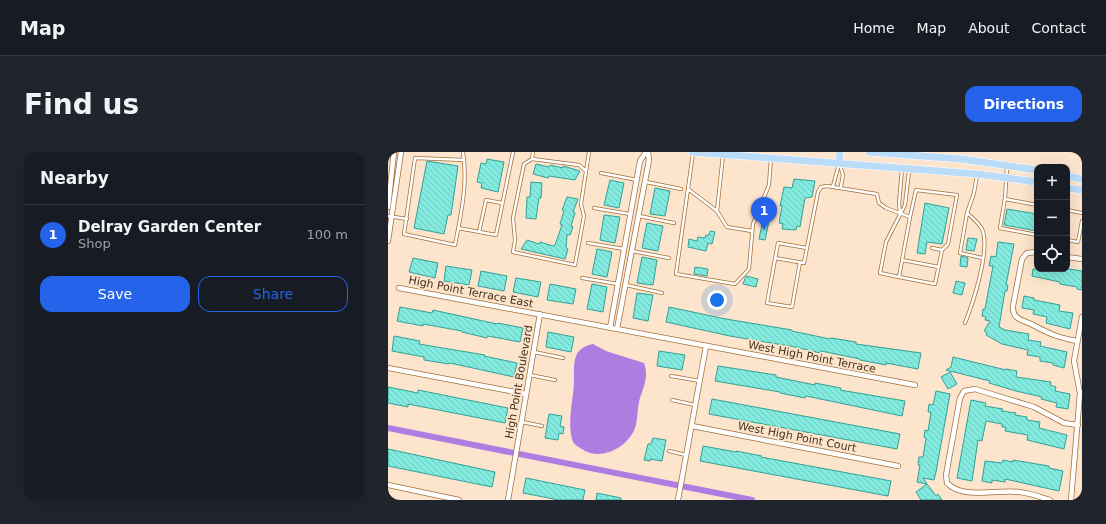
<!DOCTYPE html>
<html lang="en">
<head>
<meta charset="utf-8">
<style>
  :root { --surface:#171b24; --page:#20242c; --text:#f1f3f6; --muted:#9ea1a6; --line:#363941; --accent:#2563eb }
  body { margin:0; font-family:"DejaVu Sans",sans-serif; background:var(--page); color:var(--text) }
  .controls { position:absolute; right:12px; top:12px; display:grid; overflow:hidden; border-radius:8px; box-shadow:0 4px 16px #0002 }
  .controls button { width:36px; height:36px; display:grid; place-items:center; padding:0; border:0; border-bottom:1px solid var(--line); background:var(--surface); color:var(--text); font:20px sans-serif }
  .you { position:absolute; left:329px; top:148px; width:14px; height:14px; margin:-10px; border:3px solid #fff; border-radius:50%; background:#1a73e8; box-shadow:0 0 0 6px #1a73e833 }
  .badge { display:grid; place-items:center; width:26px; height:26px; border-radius:50%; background:var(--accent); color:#fff; font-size:13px; font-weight:700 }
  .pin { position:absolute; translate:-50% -33px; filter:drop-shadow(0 1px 2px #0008) }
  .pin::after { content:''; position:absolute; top:21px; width:14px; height:12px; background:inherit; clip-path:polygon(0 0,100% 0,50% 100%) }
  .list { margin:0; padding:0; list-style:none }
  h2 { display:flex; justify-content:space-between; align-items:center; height:52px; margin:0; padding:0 16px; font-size:17px }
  h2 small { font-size:13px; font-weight:400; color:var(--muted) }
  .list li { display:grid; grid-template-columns:26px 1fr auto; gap:12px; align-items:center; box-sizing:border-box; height:60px; padding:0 16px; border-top:1px solid var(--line) }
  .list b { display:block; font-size:15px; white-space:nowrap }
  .list p { margin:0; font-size:13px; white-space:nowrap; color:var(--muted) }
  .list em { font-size:13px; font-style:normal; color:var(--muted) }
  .actions { display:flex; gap:8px; padding:12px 16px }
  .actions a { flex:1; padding:9px 0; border:1px solid var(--accent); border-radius:12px; text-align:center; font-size:14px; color:var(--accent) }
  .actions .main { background:var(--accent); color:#fff }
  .icon { flex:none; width:22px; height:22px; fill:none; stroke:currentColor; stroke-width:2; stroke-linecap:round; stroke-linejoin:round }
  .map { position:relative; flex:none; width:694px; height:348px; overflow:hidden; border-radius:12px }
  header { display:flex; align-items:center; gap:24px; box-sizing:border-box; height:56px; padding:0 20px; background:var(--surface); border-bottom:1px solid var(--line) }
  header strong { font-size:19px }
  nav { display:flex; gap:22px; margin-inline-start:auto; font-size:14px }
  .intro { display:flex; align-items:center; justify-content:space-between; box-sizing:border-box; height:96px; padding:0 24px }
  h1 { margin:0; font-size:28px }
  .button { padding:10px 18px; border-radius:12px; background:var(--accent); color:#fff; font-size:14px; font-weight:700 }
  main { display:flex; gap:24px; padding:0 24px }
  aside { flex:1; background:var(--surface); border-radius:12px; box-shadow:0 4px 16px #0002 }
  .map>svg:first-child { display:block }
  .water { fill:#af7de2 }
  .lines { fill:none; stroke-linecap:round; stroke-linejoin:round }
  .canal { stroke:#af7de2; stroke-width:6 }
  .building { fill:url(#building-back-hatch); stroke:#31a196 }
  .service-casing { stroke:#a46f36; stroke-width:4 }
  .minor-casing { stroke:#a46f36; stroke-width:6 }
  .primary-casing { stroke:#fff; stroke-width:8 }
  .service { stroke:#fff; stroke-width:2.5 }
  .minor { stroke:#fff; stroke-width:4.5 }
  .primary { stroke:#bbdcf9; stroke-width:7 }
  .labels { text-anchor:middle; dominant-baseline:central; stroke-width:3.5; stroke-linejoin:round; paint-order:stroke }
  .street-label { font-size:11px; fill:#48311a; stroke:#fce4cd }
</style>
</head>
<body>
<header>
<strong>Map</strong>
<nav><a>Home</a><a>Map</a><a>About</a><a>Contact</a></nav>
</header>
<div class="intro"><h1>Find us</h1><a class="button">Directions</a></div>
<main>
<aside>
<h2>Nearby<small></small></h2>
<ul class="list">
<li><span class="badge">1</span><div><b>Delray Garden Center</b><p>Shop</p></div><em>100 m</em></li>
</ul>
<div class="actions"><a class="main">Save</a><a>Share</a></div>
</aside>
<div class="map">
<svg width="694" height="348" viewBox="0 0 694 348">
  <defs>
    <pattern id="building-back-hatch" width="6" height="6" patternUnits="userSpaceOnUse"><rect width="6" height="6" fill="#82eade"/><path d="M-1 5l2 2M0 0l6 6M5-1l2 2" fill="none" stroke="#72c9be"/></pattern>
  </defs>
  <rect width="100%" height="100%" fill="#fce4cd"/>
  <path class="water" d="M 205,192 L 218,199 L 256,211 C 261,224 256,234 252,246 C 249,256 250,267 247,276 C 240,295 215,308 197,299 C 193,296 185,293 184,287 C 179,268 186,246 186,227 C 186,209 185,196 205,192 Z"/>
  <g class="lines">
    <path class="canal" d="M 0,276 L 364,348"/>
  </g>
  <path class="building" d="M 99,7 L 116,10 L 110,40 L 93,36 L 94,31 L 89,30 L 93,11 L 98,12 Z
    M 39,9 L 70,14 L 63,63 L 60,63 L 56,82 L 26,76 Z
    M 148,12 L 161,15 L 162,13 L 175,16 L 175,14 L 192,19 L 187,28 L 161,24 L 160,26 L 145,22 Z
    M 406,27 L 427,29 L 424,45 L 417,46 L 412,75 L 409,74 L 408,78 L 394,77 L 395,72 L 391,71 L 394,54 L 392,54 L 396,35 L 404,36 Z
    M 222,28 L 236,31 L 231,56 L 216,53 Z
    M 143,30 L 154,31 L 153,46 L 151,46 L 148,67 L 138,66 L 139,45 L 142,45 Z
    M 267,36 L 282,39 L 277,64 L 262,62 Z
    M 179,45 L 190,47 L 185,60 L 187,61 L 183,74 L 185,75 L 182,83 L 179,83 L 178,96 L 180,97 L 177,107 L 133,97 L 139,88 L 151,92 L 152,90 L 165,94 L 167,93 L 174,73 L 172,72 L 176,59 L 174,58 Z
    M 537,51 L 561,56 L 554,92 L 539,90 L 537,102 L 529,101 Z
    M 619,57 L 649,62 L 649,79 L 616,73 Z
    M 216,63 L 232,65 L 227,91 L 212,88 Z
    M 375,68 L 381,69 L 377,88 L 371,87 Z
    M 259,71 L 275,74 L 270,99 L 254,96 Z
    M 322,79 L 327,80 L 324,92 L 320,91 L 318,99 L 300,95 L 301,87 L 309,89 L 310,85 L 317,86 L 318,83 L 321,83 Z
    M 580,86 L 589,87 L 586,99 L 578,98 Z
    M 610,90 L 626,92 L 618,133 L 620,133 L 619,139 L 617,139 L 611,175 L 617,178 L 641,182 L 640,188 L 653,190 L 652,194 L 679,200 L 676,216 L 665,213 L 665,211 L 652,209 L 652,205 L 639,203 L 640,198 L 614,192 L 598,183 L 599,181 L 596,179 L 602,169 L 597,168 L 598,165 L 594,164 L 595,157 L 597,157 L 605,114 L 601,114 L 603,104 L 608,105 Z
    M 209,97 L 224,100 L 219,125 L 204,122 Z
    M 573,104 L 580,106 L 579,115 L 572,114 Z
    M 254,105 L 269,108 L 265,133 L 249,131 Z
    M 25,106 L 50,111 L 47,126 L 21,120 Z
    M 58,114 L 84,118 L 81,133 L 56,129 Z
    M 307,115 L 320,117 L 319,124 L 306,122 Z
    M 645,117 L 681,117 L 694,119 L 694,138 L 689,137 L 689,135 L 672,132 L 672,130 L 644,124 Z
    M 93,119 L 119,124 L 116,139 L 90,134 Z
    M 358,124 L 370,127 L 368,135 L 355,132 Z
    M 128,126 L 153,130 L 150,145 L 125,140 Z
    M 568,129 L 577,131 L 574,143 L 565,141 Z
    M 162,132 L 188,137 L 185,152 L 159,148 Z
    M 204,132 L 219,135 L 215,160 L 199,157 Z
    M 249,141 L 265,143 L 260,169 L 245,166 Z
    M 636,144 L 646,146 L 646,148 L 672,153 L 671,159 L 685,161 L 682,177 L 658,171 L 659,165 L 645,162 L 646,158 L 634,156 Z
    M 12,155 L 44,161 L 45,158 L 109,172 L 110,171 L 135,176 L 132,190 L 100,184 L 99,186 L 74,180 L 74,179 L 35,172 L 35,174 L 9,169 Z
    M 281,155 L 338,167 L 404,178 L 404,179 L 442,187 L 443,186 L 468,190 L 468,192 L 533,201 L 530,217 L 498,211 L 498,213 L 472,208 L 472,207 L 433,199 L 432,201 L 407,195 L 342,184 L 278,170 Z
    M 160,180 L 186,185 L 183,200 L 158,195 Z
    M 6,184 L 32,189 L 31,192 L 97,203 L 96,204 L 129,211 L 126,225 L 62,211 L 61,212 L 36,208 L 36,205 L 4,199 Z
    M 271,199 L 297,203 L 294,218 L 269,214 Z
    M 565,205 L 618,218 L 618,217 L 629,219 L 628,225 L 663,230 L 662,233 L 668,235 L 667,239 L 682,242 L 680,257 L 668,255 L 669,251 L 653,247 L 654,245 L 628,239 L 601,231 L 602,229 L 558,218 L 563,215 Z
    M 330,214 L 388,223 L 388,225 L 427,233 L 427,231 L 453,236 L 452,238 L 517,249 L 514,264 L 418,244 L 417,246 L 392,241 L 392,240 L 327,229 Z
    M 562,220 L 569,232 L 560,237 L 553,225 Z
    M 0,235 L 30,241 L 30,238 L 120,256 L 117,271 L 20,252 L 20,255 L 0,251 Z
    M 548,239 L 562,242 L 548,320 L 546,328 L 535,326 L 539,332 L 529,330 L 532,313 L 530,313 L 531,305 L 535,305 L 538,286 L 536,285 L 537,278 L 540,279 L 543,260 L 540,260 L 541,252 L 545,253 Z
    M 324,247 L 512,282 L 509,297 L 321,262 Z
    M 583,248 L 598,251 L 597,254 L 615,257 L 614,259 L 628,261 L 627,263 L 639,265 L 639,268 L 652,270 L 651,276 L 679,283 L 676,297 L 639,288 L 640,283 L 617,279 L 618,275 L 614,275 L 614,272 L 598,269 L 594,289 L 590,288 L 584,329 L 569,326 Z
    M 161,262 L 174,264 L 172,274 L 176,275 L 175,282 L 171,281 L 170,288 L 157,286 Z
    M 265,286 L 278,288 L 274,309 L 262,307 L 262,309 L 256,308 L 260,292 L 263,292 Z
    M 315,294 L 348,300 L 348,299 L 374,304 L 373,305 L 503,329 L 500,344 L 312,309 Z
    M 0,297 L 107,320 L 104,335 L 0,314 Z
    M 615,308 L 625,310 L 625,308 L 661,314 L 661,316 L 675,319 L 671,339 L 617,327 L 617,330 L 604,328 L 604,331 L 594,329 L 597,309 L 614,311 Z
    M 138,326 L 197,338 L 195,348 L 171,348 L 135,341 Z
    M 539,332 L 548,344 L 550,342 L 554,348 L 533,348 L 528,340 Z
    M 209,341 L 233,346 L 233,348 L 208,348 Z"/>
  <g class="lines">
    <g class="service-casing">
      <path id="service" d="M 75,0 C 80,32 73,62 67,93 L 16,82 L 27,6 L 76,8
        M 145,0 L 144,7 L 136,12 L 125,66 L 127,88 L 125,100 L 187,113 L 196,64 L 193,52 L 201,0
        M 305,1 L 288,122 L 347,132 L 361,117 L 365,72 L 381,33 L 383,6
        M 144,7 L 191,13 L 198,19
        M 452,13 L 455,23 L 453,34
        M 619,15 L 617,46 L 612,76 L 649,83
        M 213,21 L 249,28
        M 589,23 L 586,41 L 579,61 L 572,101 L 594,106
        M 258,30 L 293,37
        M 445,34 L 451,12
        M 300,37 L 329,59 L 339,75 L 364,79
        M 617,47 L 649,53
        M 206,56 L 242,62
        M 679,58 L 694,61
        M 329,59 L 335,3
        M 512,60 L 511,52 L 514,17
        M 0,64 L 19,67
        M 251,64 L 286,71
        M 522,65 L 528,38 L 569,43 L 560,92 L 554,98
        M 70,76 L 108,83 L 125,0
        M 91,80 L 98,48 L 114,51
        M 679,88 L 690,90 L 694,69
        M 200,91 L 236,97
        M 244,99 L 281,106
        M 387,106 L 416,111 L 430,40 L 433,35 L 439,34 L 489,42 L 491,51 L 498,56 L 522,65 L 511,125 L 547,132 L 554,98 L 544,96
        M 514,108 L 551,115
        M 412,110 L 404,155 L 379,151 L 390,91 L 419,96
        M 511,125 L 492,121 L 498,90 L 517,53 L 521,19
        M 194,126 L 230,132
        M 238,133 L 274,141
        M 577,171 C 585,151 603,97 594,77 C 590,70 585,66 579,61
        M 146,200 L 175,206
        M 142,223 L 167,228
        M 283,224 L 312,229
        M 284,248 L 307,253
        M 134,270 L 154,274
        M 281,299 L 298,303"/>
    </g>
    <g class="minor-casing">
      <path id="minor" d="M 0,55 L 6,0
        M 0,89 L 13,0
        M 649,100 L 639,101 L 634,107 L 625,154 C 624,167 634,168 643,172 C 662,182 668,185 689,189
        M 679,105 L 694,107
        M 11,136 L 527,233
        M 222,176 L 252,9 L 258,0
        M 229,177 L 261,8 L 260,0
        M 0,216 L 138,242
        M 304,274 L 510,314
        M 0,333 L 71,348
        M 120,348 L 152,162
        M 290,348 L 318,194
        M 662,348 C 652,345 642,341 631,340 C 610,337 575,348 559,331 L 558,323 L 572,246 L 576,239 L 587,237 L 646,255 L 676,271 L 690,273
        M 683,348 L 692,241 L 686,209 L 694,165"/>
    </g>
    <g class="primary-casing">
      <path id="primary" d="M 304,0 L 589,22 L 649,30
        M 481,0 L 573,7 L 649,18
        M 451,11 L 452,0
        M 679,24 L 694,27
        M 679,36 L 694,38"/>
    </g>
    <use href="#service" class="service"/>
    <use href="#minor" class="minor"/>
    <use href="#primary" class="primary"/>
  </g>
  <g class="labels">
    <g class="street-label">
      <text transform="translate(83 140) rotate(11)">High Point Terrace East</text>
      <text transform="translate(424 205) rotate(11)">West High Point Terrace</text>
      <text transform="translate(131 230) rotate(-80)">High Point Boulevard</text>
      <text transform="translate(409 285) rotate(11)">West High Point Court</text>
    </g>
  </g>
</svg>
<div class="controls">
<button>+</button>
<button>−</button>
<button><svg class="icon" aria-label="locate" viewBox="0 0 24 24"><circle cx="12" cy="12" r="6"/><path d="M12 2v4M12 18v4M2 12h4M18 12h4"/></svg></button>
</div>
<div class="you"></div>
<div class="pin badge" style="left:376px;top:78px">1</div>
</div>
</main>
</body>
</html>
